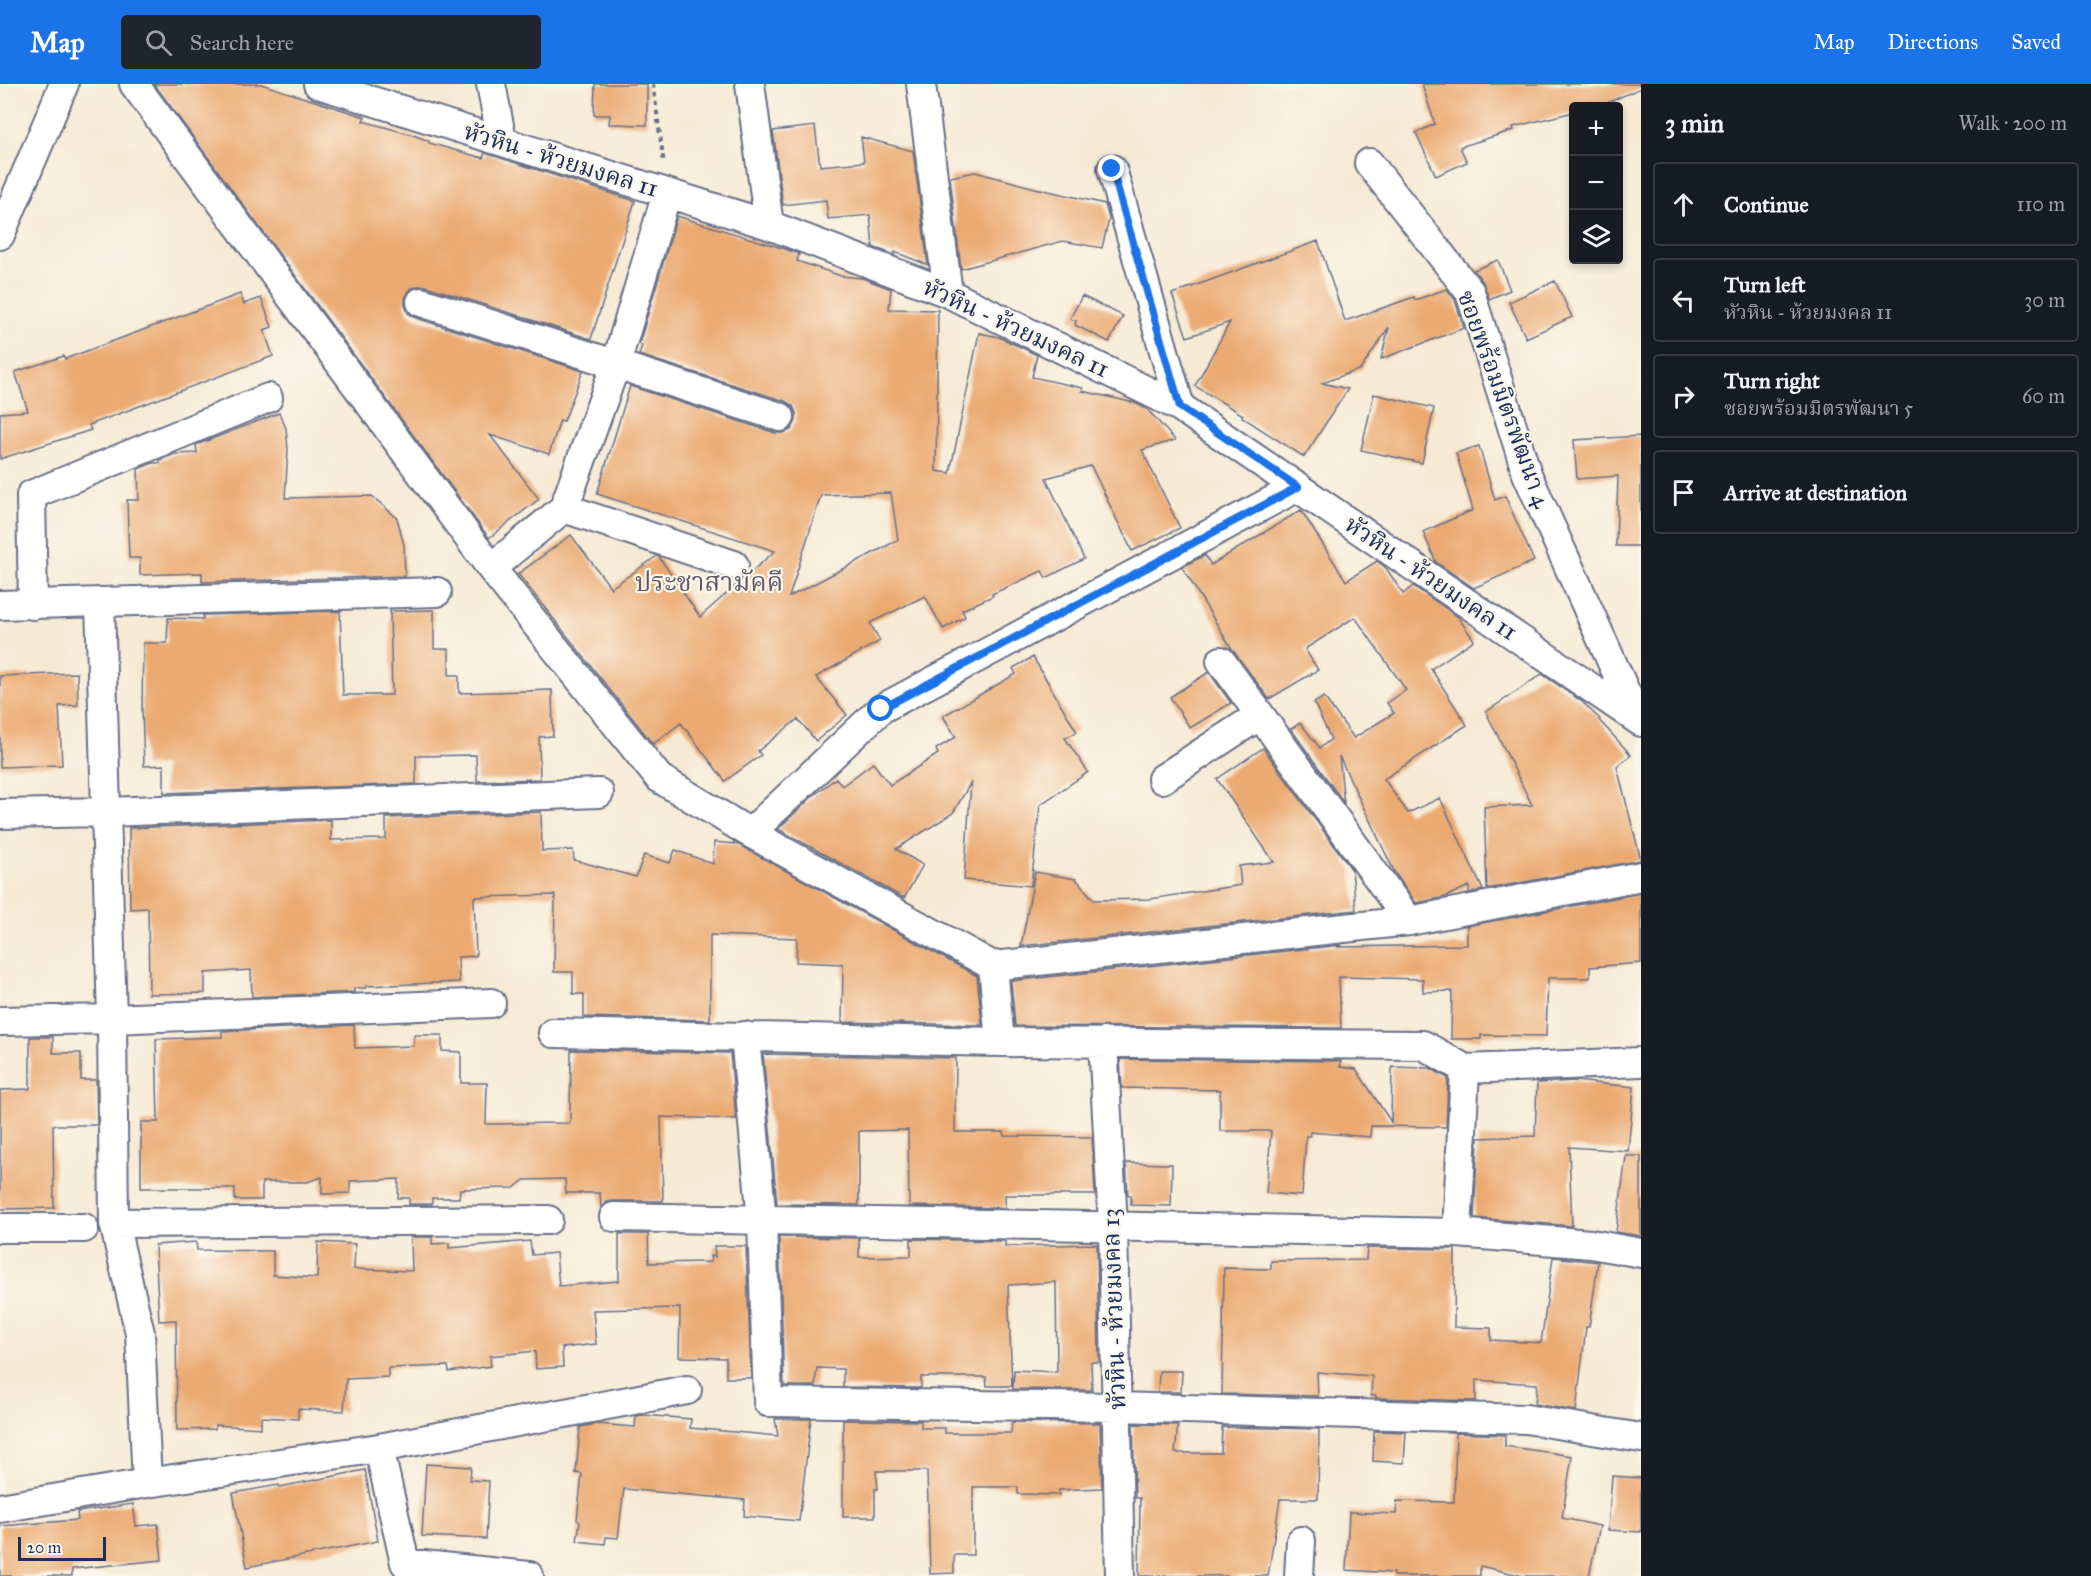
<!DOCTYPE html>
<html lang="en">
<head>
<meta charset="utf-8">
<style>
  :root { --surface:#171b24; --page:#20242c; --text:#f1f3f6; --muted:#9ea1a6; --line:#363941; --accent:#1a73e8 }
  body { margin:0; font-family:"IM FELL Great Primer","Noto Serif Thai",serif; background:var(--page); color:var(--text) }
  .controls { position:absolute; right:18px; top:18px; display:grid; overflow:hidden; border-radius:6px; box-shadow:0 3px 9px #0003 }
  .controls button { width:54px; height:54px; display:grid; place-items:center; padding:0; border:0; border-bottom:2px solid var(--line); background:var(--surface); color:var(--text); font:30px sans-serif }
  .scale { position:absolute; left:18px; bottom:15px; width:88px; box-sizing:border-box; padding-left:6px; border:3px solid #1b2f5e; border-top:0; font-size:16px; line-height:21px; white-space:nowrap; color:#1b2f5e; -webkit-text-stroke:4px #fbf7ec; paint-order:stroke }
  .stop { position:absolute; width:18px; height:18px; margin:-14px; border:4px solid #1a73e8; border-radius:50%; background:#fff }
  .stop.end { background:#1a73e8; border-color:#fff; box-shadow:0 2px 6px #0008 }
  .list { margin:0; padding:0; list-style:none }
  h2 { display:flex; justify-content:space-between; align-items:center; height:78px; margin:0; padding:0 24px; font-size:26px }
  h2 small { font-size:20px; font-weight:400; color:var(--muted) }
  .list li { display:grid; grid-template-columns:39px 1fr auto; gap:18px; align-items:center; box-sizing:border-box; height:84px; margin:0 12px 12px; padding:0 12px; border:2px solid var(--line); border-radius:6px }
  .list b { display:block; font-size:22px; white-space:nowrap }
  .list p { margin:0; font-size:20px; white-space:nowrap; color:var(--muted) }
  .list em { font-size:20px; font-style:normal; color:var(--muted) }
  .icon { flex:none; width:33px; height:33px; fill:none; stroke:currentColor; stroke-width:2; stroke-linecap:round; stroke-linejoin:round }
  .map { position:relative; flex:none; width:1641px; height:1492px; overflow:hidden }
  header { display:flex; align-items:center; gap:36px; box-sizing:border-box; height:84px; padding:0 30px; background:var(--accent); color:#fff }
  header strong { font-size:28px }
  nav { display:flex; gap:33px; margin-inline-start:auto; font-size:21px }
  .search { width:420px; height:54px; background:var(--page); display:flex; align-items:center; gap:15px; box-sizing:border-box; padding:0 21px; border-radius:6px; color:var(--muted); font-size:22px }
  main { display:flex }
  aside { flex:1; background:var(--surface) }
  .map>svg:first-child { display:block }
  .building { fill:#ebaa72; fill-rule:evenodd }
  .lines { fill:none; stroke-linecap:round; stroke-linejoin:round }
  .minor-casing { stroke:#687088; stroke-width:32 }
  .path { stroke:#687088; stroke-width:4; stroke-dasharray:4.5 4.5; stroke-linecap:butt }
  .minor { stroke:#fff; stroke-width:28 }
  .route { stroke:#1a73e8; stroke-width:8 }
  .labels { text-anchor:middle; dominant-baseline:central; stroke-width:4.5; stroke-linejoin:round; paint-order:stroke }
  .street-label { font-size:24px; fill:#1b2f5e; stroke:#fbf7ec }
  .neighbourhood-label { font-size:26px; fill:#645a65; stroke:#fbf7ec }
</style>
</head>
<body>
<header>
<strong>Map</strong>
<div class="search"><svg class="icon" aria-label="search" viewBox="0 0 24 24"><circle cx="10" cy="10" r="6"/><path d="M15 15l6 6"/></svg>Search here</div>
<nav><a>Map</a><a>Directions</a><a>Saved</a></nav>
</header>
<main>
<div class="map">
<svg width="1641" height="1492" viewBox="0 0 1641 1492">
  <rect width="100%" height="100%" fill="#fbf7ec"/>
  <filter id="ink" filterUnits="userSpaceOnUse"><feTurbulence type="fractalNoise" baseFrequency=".0167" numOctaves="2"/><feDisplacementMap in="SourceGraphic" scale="12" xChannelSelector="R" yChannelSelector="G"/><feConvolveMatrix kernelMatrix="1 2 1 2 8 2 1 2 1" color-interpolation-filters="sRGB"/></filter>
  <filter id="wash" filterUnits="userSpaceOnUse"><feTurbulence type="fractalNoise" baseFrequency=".008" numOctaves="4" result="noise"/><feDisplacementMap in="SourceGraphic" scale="24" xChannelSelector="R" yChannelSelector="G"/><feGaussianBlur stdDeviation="1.35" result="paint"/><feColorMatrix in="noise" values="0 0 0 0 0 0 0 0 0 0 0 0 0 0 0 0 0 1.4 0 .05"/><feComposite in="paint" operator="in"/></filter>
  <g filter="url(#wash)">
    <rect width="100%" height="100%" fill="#f6ead5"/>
    <g id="blocks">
      <path class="building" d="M 154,0 L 261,0 L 365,33 L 363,37 L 413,51 L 429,57 L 429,59 L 483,74 L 485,69 L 635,117 L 591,255 L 426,202 L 418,202 L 410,205 L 405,214 L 405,221 L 408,229 L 416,234 L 583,287 L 564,337 L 560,336 L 549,370 L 490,351 L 539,415 L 489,454 Z
        M 595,0 L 647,0 L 647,41 L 609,40 L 610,31 L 594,31 Z
        M 1422,0 L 1641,0 L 1641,4 L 1600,22 L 1574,22 L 1574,28 L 1513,43 L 1514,46 L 1460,63 L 1467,78 L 1436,92 L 1416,49 L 1435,40 Z
        M 815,42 L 820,82 L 864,78 L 861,53 L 913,67 L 928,181 L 895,168 L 895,171 L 873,163 L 870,131 L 828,135 L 826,116 L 783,121 L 773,47 Z
        M 975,88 L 1035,104 L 1105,120 L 1109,135 L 1102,164 L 1063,157 L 961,185 L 950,93 Z
        M 677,132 L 785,165 L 799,170 L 797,177 L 841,192 L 862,194 L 891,205 L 889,225 L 938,226 L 936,387 L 950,389 L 979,249 L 999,253 L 1037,271 L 1032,293 L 1083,304 L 1082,307 L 1135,319 L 1148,326 L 1175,356 L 1142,366 L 1180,444 L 1132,467 L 1091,382 L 1046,394 L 1084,475 L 1046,494 L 1042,487 L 992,510 L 993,512 L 962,526 L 965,533 L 943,545 L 925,512 L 870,539 L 880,557 L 816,593 L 847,631 L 816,657 L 798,635 L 758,667 L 761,671 L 725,697 L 681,639 L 653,660 L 518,490 L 571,451 L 611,504 L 657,472 L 659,473 L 700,533 L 775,467 L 597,410 L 630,302 L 775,349 L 783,349 L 791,346 L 796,337 L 796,329 L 793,322 L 785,317 L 639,271 L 642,261 L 639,260 ZM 891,409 L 898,456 L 789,513 L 821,411 Z
        M 1318,157 L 1345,237 L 1414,213 L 1415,216 L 1447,205 L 1455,216 L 1464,244 L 1381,275 L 1389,243 L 1361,285 L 1322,299 L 1348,305 L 1304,373 L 1242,333 L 1243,331 L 1195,302 L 1230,238 L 1187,253 L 1172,210 Z
        M 1498,176 L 1510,206 L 1489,215 L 1483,198 L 1474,186 Z
        M 1555,197 L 1572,233 L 1526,254 L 1509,218 Z
        M 240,210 L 244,220 L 261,214 L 272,243 L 264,246 L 273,272 L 89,341 L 91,346 L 0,375 L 0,329 L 28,327 L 15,288 L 64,272 L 65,275 Z
        M 1082,212 L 1123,232 L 1109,258 L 1075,241 L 1076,237 L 1070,235 Z
        M 1374,310 L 1434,324 L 1422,379 L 1361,366 Z
        M 279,329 L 286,344 L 288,366 L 285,414 L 372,412 L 397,434 L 404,461 L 405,492 L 202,498 L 202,489 L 140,491 L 140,474 L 129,474 L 127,416 L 139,416 L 138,385 L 153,379 L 160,379 L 160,376 L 175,370 L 197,369 L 196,361 Z
        M 1641,352 L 1641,462 L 1616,462 L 1618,392 L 1577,395 L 1574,356 Z
        M 1479,362 L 1495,416 L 1505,412 L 1534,477 L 1474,504 L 1436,478 L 1423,448 L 1473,426 L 1456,369 Z
        M 1301,426 L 1346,497 L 1377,477 L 1386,484 L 1403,510 L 1413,502 L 1458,533 L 1474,556 L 1431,585 L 1467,641 L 1384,695 L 1408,729 L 1440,714 L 1483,806 L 1469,809 L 1469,802 L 1445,813 L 1416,819 L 1395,789 L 1339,672 L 1344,719 L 1291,645 L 1300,639 L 1320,664 L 1331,655 L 1314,619 L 1324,613 L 1354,654 L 1394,629 L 1387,619 L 1406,606 L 1355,533 L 1305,565 L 1318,586 L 1269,615 L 1232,565 L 1182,483 L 1205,471 L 1211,481 Z
        M 434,526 L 434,565 L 449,565 L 449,591 L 459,591 L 459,609 L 552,606 L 553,652 L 539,653 L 540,695 L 477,697 L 476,671 L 416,672 L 416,700 L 164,709 L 164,681 L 144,682 L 142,624 L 143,559 L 167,559 L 168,534 L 203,535 L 203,531 L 340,527 L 343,611 L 392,611 L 390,527 Z
        M 1033,573 L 1077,648 L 1065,654 L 1088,688 L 1040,721 L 1031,802 L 964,796 L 971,698 L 953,729 L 896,765 L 923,781 L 904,814 L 778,745 L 813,712 L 836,694 L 842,702 L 873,679 L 890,701 L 938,670 L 936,665 L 956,653 L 943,632 L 1016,590 L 1013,584 Z
        M 1209,588 L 1231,619 L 1190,644 L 1170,613 Z
        M 77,589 L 78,621 L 59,622 L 62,681 L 0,683 L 0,592 Z
        M 1542,590 L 1581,617 L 1600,635 L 1599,636 L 1631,671 L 1617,683 L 1641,776 L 1487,805 L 1484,723 L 1532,721 L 1486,628 Z
        M 1263,664 L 1352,786 L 1356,826 L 1021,862 L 1035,788 L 1076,795 L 1094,816 L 1150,815 L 1241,801 L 1239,782 L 1274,778 L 1217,695 Z
        M 541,728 L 542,767 L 573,766 L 574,776 L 636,793 L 644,771 L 670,779 L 675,766 L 713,780 L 714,758 L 737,760 L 977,892 L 982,941 L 842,938 L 843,880 L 796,878 L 797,854 L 710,851 L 710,936 L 584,933 L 584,910 L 573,910 L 573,888 L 554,888 L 555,811 L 474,813 L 476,872 L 458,873 L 459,898 L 366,902 L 366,904 L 354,904 L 354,908 L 252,913 L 251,886 L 205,889 L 205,909 L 149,910 L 148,824 L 130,825 L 129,744 L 331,736 L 331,756 L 386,755 L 386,734 Z
        M 1641,809 L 1641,879 L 1590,883 L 1590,894 L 1548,894 L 1546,952 L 1481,951 L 1481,955 L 1451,955 L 1452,907 L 1423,908 L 1423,895 L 1339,893 L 1341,944 L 1015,942 L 1011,897 L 1342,861 L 1337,863 L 1467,861 L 1467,842 Z
        M 354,941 L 355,964 L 414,962 L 414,951 L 442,951 L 442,967 L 461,968 L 461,999 L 487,999 L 486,1040 L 570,1039 L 571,966 L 730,969 L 736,1035 L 661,1033 L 663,1117 L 614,1117 L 607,1118 L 601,1124 L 600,1109 L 566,1109 L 565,1095 L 524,1096 L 514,1104 L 460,1105 L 459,1114 L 432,1114 L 432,1120 L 409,1120 L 409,1114 L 398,1114 L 399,1095 L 350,1097 L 350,1109 L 322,1110 L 322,1093 L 307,1098 L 262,1098 L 262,1116 L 235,1116 L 235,1104 L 141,1104 L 141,1038 L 158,1038 L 156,955 L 222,953 L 222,947 Z
        M 30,953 L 53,953 L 53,969 L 81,969 L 81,996 L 96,996 L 97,1041 L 53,1041 L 54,1124 L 0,1125 L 0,1006 L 30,1005 Z
        M 763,970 L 956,974 L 955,1048 L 1004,1048 L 1004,1052 L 1092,1053 L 1095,1111 L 1005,1111 L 1005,1124 L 909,1122 L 908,1046 L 859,1047 L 859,1121 L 777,1120 Z
        M 1120,975 L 1341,977 L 1340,983 L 1356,985 L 1391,1038 L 1392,983 L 1430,984 L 1448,994 L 1446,1043 L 1371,1042 L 1370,1053 L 1310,1048 L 1310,1052 L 1306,1052 L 1302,1112 L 1266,1109 L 1271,1047 L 1220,1047 L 1220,1006 L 1122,1004 Z
        M 1575,997 L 1634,1003 L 1628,1067 L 1569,1063 L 1572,1142 L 1474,1134 L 1478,1054 L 1535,1052 L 1537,999 Z
        M 1626,1072 L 1641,1072 L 1641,1152 L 1616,1148 Z
        M 1126,1079 L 1172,1080 L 1171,1122 L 1131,1121 L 1131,1111 L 1128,1111 Z
        M 619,1150 L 648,1150 L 649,1179 L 711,1178 L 710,1172 L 715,1173 L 714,1162 L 746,1162 L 751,1294 L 726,1294 L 726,1274 L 679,1273 L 680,1224 L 593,1226 L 596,1260 L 562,1264 L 563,1283 L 536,1285 L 535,1267 L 490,1272 L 491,1282 L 449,1288 L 448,1282 L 388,1284 L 388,1293 L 346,1295 L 344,1327 L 298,1325 L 298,1335 L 261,1333 L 261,1344 L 215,1341 L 215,1345 L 177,1346 L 176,1236 L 159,1237 L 155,1161 L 196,1158 L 197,1166 L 273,1167 L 273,1191 L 317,1194 L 318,1158 L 355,1160 L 354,1185 L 412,1187 L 411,1153 L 432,1153 L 432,1160 L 449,1159 L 449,1164 L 530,1157 L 532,1171 L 556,1169 L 559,1202 L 619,1197 Z
        M 779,1153 L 859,1154 L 859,1173 L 911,1172 L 911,1155 L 1005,1157 L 1005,1162 L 1097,1160 L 1099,1278 L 1091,1278 L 1092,1306 L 1013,1305 L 1014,1286 L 1057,1288 L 1056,1198 L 1008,1201 L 1012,1302 L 987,1302 L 986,1293 L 921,1293 L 921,1304 L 843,1303 L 843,1285 L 817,1284 L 815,1302 L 784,1302 Z
        M 1367,1164 L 1455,1165 L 1454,1243 L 1491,1244 L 1491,1256 L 1541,1259 L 1553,1173 L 1598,1178 L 1589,1243 L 1586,1243 L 1576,1327 L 1535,1320 L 1537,1300 L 1476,1296 L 1476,1317 L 1376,1314 L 1376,1312 L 1371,1312 L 1372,1292 L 1317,1288 L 1318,1312 L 1222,1310 L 1224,1184 L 1271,1185 L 1271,1177 L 1366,1176 Z
        M 1159,1287 L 1182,1287 L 1181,1308 L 1158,1308 Z
        M 642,1331 L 691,1335 L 690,1344 L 778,1352 L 775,1335 L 811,1335 L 799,1437 L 744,1432 L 745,1416 L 624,1405 L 618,1454 L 606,1453 L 605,1460 L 577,1457 L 580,1438 L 577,1436 L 582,1390 L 576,1389 L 580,1343 L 597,1340 L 635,1343 L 636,1332 Z
        M 843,1336 L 921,1337 L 921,1344 L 945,1344 L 945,1349 L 1011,1349 L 1012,1338 L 1100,1339 L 1102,1404 L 1059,1406 L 1059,1411 L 1018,1410 L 1018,1403 L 973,1403 L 973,1471 L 954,1471 L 954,1489 L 930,1490 L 927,1387 L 876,1387 L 878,1405 L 875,1405 L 875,1433 L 843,1433 Z
        M 1133,1340 L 1178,1341 L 1175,1369 L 1221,1369 L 1222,1343 L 1319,1345 L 1318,1415 L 1280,1415 L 1268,1492 L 1139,1492 L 1140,1414 L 1135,1414 Z
        M 1374,1347 L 1406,1348 L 1404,1379 L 1373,1377 Z
        M 1456,1349 L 1505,1351 L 1505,1362 L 1572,1372 L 1562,1434 L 1600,1442 L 1589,1492 L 1523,1492 L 1480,1482 L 1480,1492 L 1393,1492 L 1393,1489 L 1346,1486 L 1349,1428 L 1396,1430 L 1397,1417 L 1454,1418 Z
        M 426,1380 L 471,1383 L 470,1396 L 489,1397 L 486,1455 L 422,1452 Z
        M 365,1386 L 378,1457 L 247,1483 L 233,1409 L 279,1401 L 280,1403 Z
        M 1612,1392 L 1641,1394 L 1641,1448 L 1608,1446 Z
        M 133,1420 L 136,1442 L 158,1440 L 162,1476 L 72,1485 L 72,1492 L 0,1492 L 0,1442 L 78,1436 L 77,1428 Z"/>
    </g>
  </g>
  <g filter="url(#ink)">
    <use href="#blocks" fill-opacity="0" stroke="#687088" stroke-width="1.5"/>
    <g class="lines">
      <g class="minor-casing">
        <path id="minor" d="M 134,0 L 491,484 L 659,694 L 750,749 L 993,882 L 1000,958
          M 318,0 L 769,141 L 948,209 L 1180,323 L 1641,638
          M 491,0 L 502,57
          M 750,0 L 769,141
          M 921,0 L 948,209
          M 1369,79 L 1470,208 L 1527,390 L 1638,636
          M 1112,85 L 1180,323
          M 0,151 L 64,0
          M 421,218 L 780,333
          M 564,424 L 734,481
          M 491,484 L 564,424 L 616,280 L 667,109
          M 100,518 L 112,935 L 114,1139 L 140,1249 L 147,1399
          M 0,521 L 437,508
          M 33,521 L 31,411 L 268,314
          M 1221,577 L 1409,837
          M 1162,695 L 1260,631
          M 0,730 L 107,728 L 599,709
          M 750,749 L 881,625 L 1298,403
          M 993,882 L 1409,837 L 1641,792
          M 0,937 L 112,935 L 491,919
          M 553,949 L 1000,958 L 1423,961 L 1465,985 L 1457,1149 L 1591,1160 L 1641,1169
          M 745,952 L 762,1137 L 768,1318 L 1117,1323 L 1526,1335 L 1641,1354
          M 1103,958 L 1113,1142 L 1120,1492
          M 1465,985 L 1641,978
          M 614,1133 L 1457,1149
          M 114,1139 L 548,1136
          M 0,1144 L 84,1144
          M 379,1364 L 405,1479 L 529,1492
          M 0,1424 L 147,1399 L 379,1364 L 687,1306
          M 1299,1492 L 1301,1457"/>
      </g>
      <path class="path" d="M 653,0 L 664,80"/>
      <use href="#minor" class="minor"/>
    </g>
  </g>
  <g class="lines" filter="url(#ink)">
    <path class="route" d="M 881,625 L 1298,403 L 1180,323 L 1112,85"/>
  </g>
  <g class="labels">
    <g class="street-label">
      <text transform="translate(561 76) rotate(17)">หัวหิน - ห้วยมงคล 11</text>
      <text transform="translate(1016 244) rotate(25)">หัวหิน - ห้วยมงคล 11</text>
      <text transform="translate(1504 315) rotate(70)">ซอยพร้อมมิตรพัฒนา 4</text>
      <text transform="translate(1431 494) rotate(34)">หัวหิน - ห้วยมงคล 11</text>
      <text transform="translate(1114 1225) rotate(-92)">หัวหิน - ห้วยมงคล 13</text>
    </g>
    <g class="neighbourhood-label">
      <text x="709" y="498">ประชาสามัคคี</text>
    </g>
  </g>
</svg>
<div class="controls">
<button>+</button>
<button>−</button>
<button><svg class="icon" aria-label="layers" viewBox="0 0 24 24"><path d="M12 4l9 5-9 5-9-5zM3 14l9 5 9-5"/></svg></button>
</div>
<div class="scale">20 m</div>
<div class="stop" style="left:881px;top:625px"></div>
<div class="stop end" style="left:1112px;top:85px"></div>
</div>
<aside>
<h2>3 min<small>Walk · 200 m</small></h2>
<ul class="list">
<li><svg class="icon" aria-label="ahead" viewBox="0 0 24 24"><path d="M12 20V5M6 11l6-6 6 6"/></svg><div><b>Continue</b></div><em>110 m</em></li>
<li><svg class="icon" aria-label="left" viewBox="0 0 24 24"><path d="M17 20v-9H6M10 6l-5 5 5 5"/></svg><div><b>Turn left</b><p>หัวหิน - ห้วยมงคล 11</p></div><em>30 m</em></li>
<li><svg class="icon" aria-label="right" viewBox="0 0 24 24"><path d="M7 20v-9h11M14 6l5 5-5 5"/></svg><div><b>Turn right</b><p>ซอยพร้อมมิตรพัฒนา 5</p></div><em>60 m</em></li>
<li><svg class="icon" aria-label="arrive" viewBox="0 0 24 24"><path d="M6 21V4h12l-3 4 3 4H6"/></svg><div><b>Arrive at destination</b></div></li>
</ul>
</aside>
</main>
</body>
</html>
